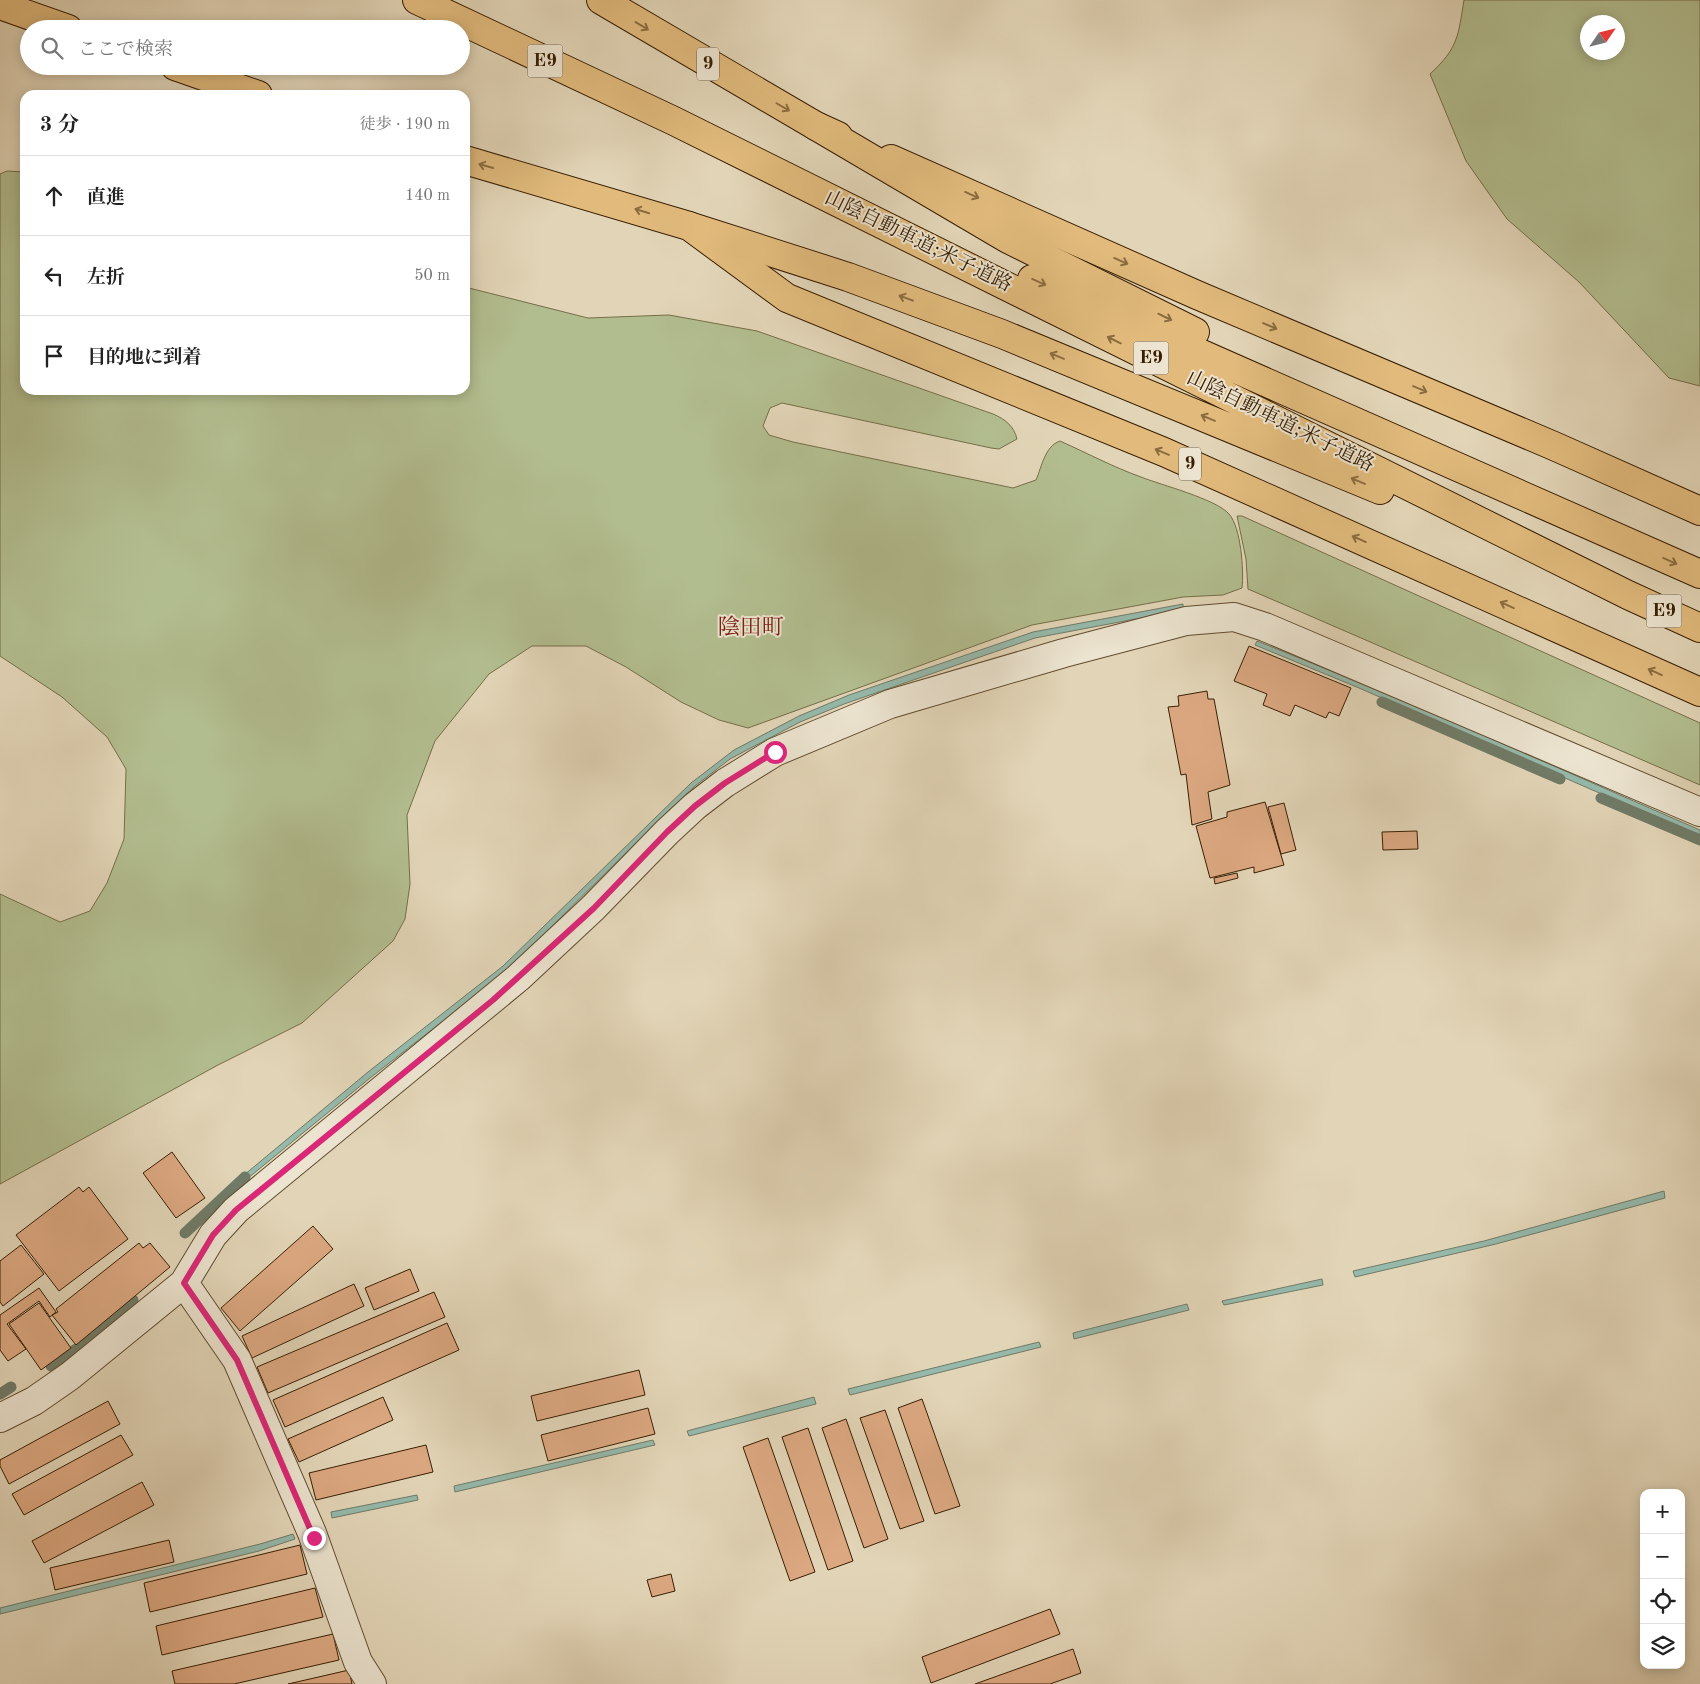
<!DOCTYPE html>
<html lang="ja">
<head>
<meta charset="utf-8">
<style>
  :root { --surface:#fff; --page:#f2f2f2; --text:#222; --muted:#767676; --line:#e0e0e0 }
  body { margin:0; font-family:"Old Standard TT","Noto Serif JP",serif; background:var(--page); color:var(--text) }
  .controls { position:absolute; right:15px; bottom:15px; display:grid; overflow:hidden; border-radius:10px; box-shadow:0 2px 12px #0003 }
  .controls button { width:45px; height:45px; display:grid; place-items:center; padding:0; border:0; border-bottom:1px solid var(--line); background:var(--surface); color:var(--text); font:25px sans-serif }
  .compass { position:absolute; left:1580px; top:15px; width:45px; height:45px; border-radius:50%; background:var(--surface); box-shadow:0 2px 12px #0003; rotate:55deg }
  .stop { position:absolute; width:15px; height:15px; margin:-11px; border:4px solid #db2777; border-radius:50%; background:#fff }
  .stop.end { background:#db2777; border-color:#fff; box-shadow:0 1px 5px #0008 }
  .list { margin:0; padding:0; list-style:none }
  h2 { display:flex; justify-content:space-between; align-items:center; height:65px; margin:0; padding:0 20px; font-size:21px }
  h2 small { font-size:16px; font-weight:400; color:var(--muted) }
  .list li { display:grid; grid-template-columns:32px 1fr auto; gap:15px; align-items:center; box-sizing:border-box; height:80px; padding:0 20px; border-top:1px solid var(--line) }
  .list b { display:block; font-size:19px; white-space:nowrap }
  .list em { font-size:16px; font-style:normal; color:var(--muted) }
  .icon { flex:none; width:28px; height:28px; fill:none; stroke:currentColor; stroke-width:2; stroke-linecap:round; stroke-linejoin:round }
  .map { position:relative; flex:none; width:1700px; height:1684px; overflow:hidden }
  .search { position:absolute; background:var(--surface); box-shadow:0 2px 12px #0003; left:20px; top:20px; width:450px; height:55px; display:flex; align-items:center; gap:12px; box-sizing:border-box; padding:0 18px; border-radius:28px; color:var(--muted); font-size:19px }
  .panel { position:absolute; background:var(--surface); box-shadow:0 2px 12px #0003; left:20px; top:90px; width:450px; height:305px; border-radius:15px }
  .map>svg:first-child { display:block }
  .green { fill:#b2bd8f; stroke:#756e48; fill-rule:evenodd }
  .water { fill:#95b9ab; stroke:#707b67 }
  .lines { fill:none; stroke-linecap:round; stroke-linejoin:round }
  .stream { stroke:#707b67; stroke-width:11 }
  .building { fill:#dca881; stroke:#381e02 }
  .minor-casing { stroke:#624c2f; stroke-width:30 }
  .trunk-casing { stroke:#381e02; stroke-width:30 }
  .motorway-casing { stroke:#381e02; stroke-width:30 }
  .minor { stroke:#ece4d0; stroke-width:28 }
  .trunk { stroke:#e1ba7c; stroke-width:28 }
  .motorway { stroke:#e1ba7c; stroke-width:28 }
  .oneway { stroke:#8c6c3f }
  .route { stroke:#db2777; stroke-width:6 }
  .labels { text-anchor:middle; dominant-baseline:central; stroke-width:4; stroke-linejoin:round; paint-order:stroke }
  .shield { fill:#ece4d0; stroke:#6e5940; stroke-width:1 }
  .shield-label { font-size:19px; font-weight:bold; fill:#381e02 }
  .street-label { font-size:20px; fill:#381e02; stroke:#ece4d0 }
  .quarter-label { font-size:22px; fill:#7a1f14; stroke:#ece4d0 }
</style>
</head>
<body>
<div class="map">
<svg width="1700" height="1684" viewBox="0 0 1700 1684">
  <rect width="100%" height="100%" fill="#e2d5b7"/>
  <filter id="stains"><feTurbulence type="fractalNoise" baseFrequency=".004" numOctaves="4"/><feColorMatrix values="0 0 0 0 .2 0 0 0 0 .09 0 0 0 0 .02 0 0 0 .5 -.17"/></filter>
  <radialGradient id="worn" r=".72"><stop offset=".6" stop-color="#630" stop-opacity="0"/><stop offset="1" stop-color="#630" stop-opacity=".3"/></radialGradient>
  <path class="green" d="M 1464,0 L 1700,0 L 1700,386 L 1669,378 L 1579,282 L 1507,219 L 1466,161 L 1430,74 C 1458,48 1458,37 1464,0 ZM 1588,22 L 1618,22 L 1618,52 L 1588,52 Z
    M 7,171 L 25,172 L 25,390 L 465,390 L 465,287 L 588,318 L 669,315 L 757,331 L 993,414 C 1005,419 1014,426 1017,439 L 999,449 L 991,448 L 782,403 L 770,408 L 763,426 L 769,435 L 793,442 L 1013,488 L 1036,480 C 1042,466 1045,446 1060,441 C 1087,453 1113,467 1141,477 C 1161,485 1216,499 1229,514 C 1241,527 1244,571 1242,588 L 1223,595 L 1183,597 L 1032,625 L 748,728 L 719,720 L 681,702 L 626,667 L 586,646 L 532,646 L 489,674 L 435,741 L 407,815 L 410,884 L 405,919 L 393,941 L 302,1023 L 218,1065 L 0,1184 L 0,894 L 60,922 L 90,911 L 107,883 L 124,839 L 126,769 L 107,737 L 62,697 L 0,656 L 0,174 Z
    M 1237,516 L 1242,516 L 1700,723 L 1700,785 L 1248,589 L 1246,559 Z"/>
  <path class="water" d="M 1183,604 L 1183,610 L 1035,638 L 844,704 L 800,722 L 730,759 L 695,786 L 662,817 L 507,971 L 370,1078 L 236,1188 L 232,1185 L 368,1072 L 503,966 L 691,783 L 734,750 L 799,716 L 849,695 L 1033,632 Z
    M 1257,641 C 1406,700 1553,766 1700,830 L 1700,837 L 1359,688 L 1255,645 Z
    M 1664,1191 L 1665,1198 L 1496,1244 L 1355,1277 L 1353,1271 L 1484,1241 Z
    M 1322,1279 L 1323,1285 L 1224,1305 L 1222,1301 Z
    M 1187,1304 L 1189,1310 L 1074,1339 L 1073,1333 Z
    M 1039,1342 L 1041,1347 L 850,1395 L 848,1389 Z
    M 814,1397 L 816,1404 L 689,1436 L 687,1431 Z
    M 653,1440 L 655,1445 L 455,1492 L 454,1486 Z
    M 417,1495 L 418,1500 L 332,1518 L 331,1512 Z
    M 293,1534 L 295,1539 L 259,1551 L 0,1614 L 0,1608 L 260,1544 Z"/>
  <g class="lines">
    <path class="stream" d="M 1382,702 L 1560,779
      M 1601,798 L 1700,840
      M 185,1233 L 245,1177
      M 51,1366 L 85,1343 L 133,1300
      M 0,1394 L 11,1387"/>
  </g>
  <path class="building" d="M 1249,646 L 1351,688 L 1339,716 L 1329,712 L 1326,718 L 1295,705 L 1290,716 L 1263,705 L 1267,694 L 1234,681 Z
    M 1207,691 L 1208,699 L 1214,699 L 1230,785 L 1208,792 L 1212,819 L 1192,825 L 1186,774 L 1181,775 L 1168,707 L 1179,706 L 1178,696 Z
    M 1265,802 L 1284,865 L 1254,873 L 1254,867 L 1210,878 L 1196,826 L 1227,817 L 1227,812 Z
    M 1284,803 L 1296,850 L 1281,854 L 1268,807 Z
    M 1417,831 L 1418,849 L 1383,850 L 1382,832 Z
    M 1237,873 L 1238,878 L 1215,884 L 1214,878 Z
    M 172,1152 L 205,1198 L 176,1218 L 143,1173 Z
    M 79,1187 L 83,1192 L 89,1187 L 128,1239 L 59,1291 L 16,1235 Z
    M 313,1226 L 333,1249 L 240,1331 L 221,1308 Z
    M 139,1243 L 143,1248 L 150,1243 L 170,1267 L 76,1345 L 52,1315 L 58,1312 L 56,1309 Z
    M 21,1245 L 44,1274 L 3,1306 L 0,1302 L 0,1261 Z
    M 410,1269 L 419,1291 L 374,1310 L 365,1288 Z
    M 354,1284 L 364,1306 L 252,1358 L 242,1336 Z
    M 39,1288 L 56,1312 L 50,1317 L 39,1301 L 7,1324 L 26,1349 L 8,1361 L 0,1350 L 0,1315 Z
    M 434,1292 L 445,1317 L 268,1393 L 257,1367 Z
    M 39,1303 L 71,1348 L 41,1370 L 9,1324 Z
    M 447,1323 L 459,1350 L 285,1427 L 273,1400 Z
    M 639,1370 L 645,1395 L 537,1421 L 531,1396 Z
    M 383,1397 L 393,1420 L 299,1462 L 288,1439 Z
    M 922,1399 L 960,1506 L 935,1514 L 898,1408 Z
    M 108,1401 L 120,1424 L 9,1484 L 0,1466 L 0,1460 Z
    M 648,1408 L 655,1434 L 548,1461 L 541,1435 Z
    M 885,1410 L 924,1521 L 900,1529 L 860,1418 Z
    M 846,1419 L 888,1539 L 864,1548 L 822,1428 Z
    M 808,1428 L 853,1561 L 828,1570 L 782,1437 Z
    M 121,1435 L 133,1455 L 24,1515 L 12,1494 Z
    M 768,1438 L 815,1572 L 790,1581 L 743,1447 Z
    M 426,1445 L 433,1472 L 316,1500 L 309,1473 Z
    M 142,1482 L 154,1505 L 44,1563 L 32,1541 Z
    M 169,1540 L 174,1562 L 55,1590 L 50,1568 Z
    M 300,1545 L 307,1574 L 150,1612 L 144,1583 Z
    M 671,1574 L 675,1591 L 652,1597 L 647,1580 Z
    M 315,1588 L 323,1617 L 162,1655 L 156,1626 Z
    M 1050,1609 L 1060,1634 L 931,1683 L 922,1657 Z
    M 333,1634 L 339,1660 L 234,1684 L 175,1684 L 172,1671 Z
    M 1073,1649 L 1081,1673 L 1050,1684 L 975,1684 Z
    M 349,1670 L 352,1684 L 288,1684 Z"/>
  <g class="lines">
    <g class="minor-casing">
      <path id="minor" d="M 184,1283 L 237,1360 L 312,1533 L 358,1662 L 372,1684
        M 0,1418 L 34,1401 L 70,1376 L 184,1283 L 213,1235 L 236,1210 L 518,978 L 593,908 L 667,832 L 695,806 L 725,783 L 775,752 L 890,704 L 1064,653 L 1186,621 L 1234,617 L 1265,627 L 1700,812"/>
    </g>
    <g class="trunk-casing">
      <path id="trunk" d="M 601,0 L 816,126 L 838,136
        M 0,5 L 68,29
        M 175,66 L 258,95
        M 891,159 L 1197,295 L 1554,446 L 1700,511
        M 465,160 L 689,226 L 787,298 L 1164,452 L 1700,692"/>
    </g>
    <g class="motorway-casing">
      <path id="motorway" d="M 417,0 L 674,121 L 1628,595 L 1700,628
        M 816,126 L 1008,239 L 1195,332
        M 689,226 L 848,277 L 1002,334 L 1380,490
        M 1032,279 L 1700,574"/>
    </g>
    <use href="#minor" class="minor"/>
    <use href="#trunk" class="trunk"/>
    <use href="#motorway" class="motorway"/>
  </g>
  <defs><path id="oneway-shaft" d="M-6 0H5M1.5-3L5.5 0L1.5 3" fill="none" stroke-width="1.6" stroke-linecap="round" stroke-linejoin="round" transform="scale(1.25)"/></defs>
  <g class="oneway">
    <use href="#oneway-shaft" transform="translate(642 26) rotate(31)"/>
    <use href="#oneway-shaft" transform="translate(783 107) rotate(30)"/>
    <use href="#oneway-shaft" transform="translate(486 166) rotate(-164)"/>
    <use href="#oneway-shaft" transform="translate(972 195) rotate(24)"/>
    <use href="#oneway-shaft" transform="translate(642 211) rotate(-163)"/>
    <use href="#oneway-shaft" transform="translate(1121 261) rotate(24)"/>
    <use href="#oneway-shaft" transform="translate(1039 282) rotate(24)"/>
    <use href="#oneway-shaft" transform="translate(906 298) rotate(-160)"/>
    <use href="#oneway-shaft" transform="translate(1165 317) rotate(26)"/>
    <use href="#oneway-shaft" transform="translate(1270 326) rotate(23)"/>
    <use href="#oneway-shaft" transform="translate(1114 340) rotate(-154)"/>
    <use href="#oneway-shaft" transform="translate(1057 356) rotate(-158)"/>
    <use href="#oneway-shaft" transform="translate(1420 389) rotate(23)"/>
    <use href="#oneway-shaft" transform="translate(1208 418) rotate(-157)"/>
    <use href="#oneway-shaft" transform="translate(1162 452) rotate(-157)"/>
    <use href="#oneway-shaft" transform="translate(1358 481) rotate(-157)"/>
    <use href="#oneway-shaft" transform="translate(1359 539) rotate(-156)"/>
    <use href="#oneway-shaft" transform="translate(1670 561) rotate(24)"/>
    <use href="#oneway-shaft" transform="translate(1507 605) rotate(-156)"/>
    <use href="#oneway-shaft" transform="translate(1655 672) rotate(-156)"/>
  </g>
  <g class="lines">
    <path class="route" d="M 314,1538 L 237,1360 L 184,1283 L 213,1235 L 236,1210 L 493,1000 L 594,908 L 667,832 L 695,806 L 725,783 L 775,752"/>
  </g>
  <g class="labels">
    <g class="shield">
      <rect x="527.5" y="44.5" width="35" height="33" rx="4"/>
      <rect x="697" y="47.5" width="22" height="33" rx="4"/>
      <rect x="1133.5" y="341.5" width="35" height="33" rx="4"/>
      <rect x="1179" y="447.5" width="22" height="33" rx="4"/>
      <rect x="1646.5" y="594.5" width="35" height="33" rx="4"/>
    </g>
    <g class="shield-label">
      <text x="545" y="61">E9</text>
      <text x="708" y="64">9</text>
      <text x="1151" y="358">E9</text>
      <text x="1190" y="464">9</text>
      <text x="1664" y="611">E9</text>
    </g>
    <g class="street-label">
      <text transform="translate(918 242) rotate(26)">山陰自動車道;米子道路</text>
      <text transform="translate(1280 422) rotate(26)">山陰自動車道;米子道路</text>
    </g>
    <g class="quarter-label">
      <text x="751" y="628">陰田町</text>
    </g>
  </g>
  <rect width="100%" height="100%" filter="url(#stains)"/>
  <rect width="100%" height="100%" fill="url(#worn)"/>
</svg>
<div class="controls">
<button>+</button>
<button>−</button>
<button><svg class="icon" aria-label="locate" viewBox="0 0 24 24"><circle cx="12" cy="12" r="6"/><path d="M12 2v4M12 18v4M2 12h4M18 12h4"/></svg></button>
<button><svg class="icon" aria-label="layers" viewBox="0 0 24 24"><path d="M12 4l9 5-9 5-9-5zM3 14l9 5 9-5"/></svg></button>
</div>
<svg class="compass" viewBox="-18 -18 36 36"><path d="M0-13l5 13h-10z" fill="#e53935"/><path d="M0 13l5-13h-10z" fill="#767676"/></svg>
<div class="stop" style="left:775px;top:752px"></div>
<div class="stop end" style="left:314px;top:1538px"></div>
<div class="search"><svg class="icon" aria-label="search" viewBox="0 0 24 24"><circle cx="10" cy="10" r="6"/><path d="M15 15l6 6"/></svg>ここで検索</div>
<section class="panel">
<h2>3 分<small>徒歩 · 190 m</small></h2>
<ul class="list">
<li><svg class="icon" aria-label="ahead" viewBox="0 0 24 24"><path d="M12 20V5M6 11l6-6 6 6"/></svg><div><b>直進</b></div><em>140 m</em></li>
<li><svg class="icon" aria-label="left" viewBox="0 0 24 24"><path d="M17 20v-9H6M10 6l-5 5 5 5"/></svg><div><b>左折</b></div><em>50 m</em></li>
<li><svg class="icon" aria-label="arrive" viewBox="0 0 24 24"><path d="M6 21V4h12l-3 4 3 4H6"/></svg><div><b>目的地に到着</b></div></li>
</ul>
</section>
</div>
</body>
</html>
